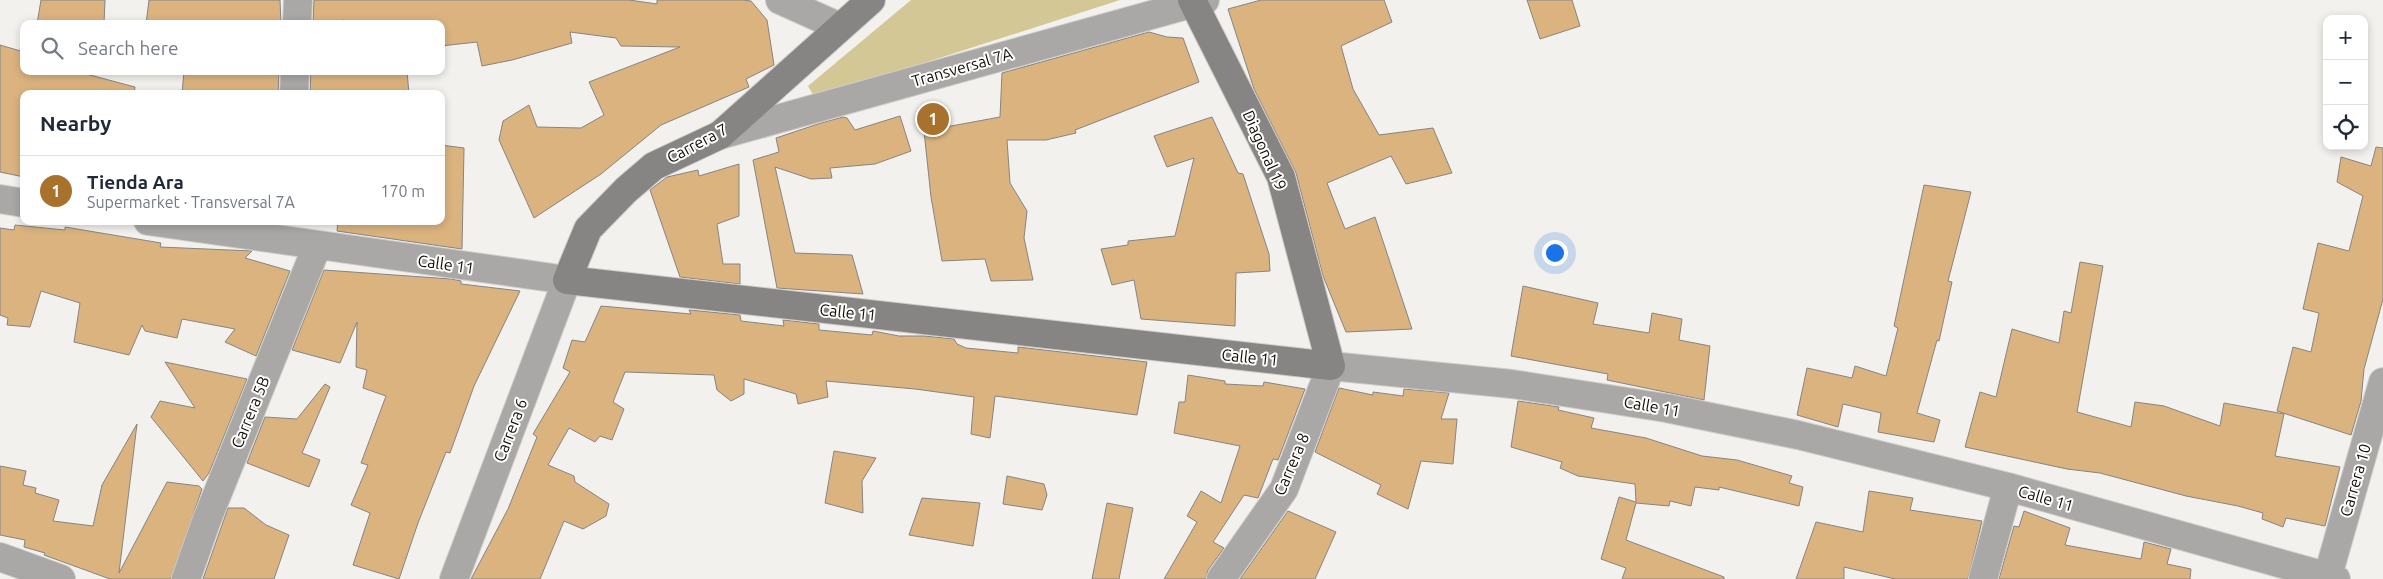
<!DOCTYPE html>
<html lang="en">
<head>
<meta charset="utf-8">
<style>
  :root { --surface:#fff; --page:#f2f2f3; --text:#1f2937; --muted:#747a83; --line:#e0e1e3; --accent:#a8722d }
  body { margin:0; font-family:Ubuntu,sans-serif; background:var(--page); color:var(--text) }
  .controls { position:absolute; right:15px; top:15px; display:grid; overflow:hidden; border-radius:10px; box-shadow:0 2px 8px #0003 }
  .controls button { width:45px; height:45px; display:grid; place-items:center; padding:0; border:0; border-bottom:1px solid var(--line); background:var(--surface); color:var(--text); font:25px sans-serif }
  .you { position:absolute; left:1554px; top:252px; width:18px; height:18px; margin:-12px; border:4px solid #fff; border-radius:50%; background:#1a73e8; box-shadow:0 0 0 8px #1a73e833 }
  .badge { display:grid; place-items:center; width:32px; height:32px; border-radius:50%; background:var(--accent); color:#fff; font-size:16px; font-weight:700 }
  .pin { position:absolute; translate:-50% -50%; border:2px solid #fff; box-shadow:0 1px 5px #0006 }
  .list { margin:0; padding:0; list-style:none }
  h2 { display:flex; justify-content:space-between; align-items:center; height:65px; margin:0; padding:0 20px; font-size:21px }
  h2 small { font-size:16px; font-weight:400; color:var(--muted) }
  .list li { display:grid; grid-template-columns:32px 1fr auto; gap:15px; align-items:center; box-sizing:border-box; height:70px; padding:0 20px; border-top:1px solid var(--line) }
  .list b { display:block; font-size:19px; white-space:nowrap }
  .list p { margin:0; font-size:16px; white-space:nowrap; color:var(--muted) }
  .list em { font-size:16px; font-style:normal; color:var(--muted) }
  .icon { flex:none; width:28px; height:28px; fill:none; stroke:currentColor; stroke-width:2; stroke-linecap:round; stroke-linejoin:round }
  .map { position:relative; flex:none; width:2383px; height:579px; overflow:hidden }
  .search { position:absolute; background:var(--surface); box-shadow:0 2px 8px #0003; left:20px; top:20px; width:425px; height:55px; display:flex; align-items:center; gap:12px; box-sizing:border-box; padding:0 18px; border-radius:10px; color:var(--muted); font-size:19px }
  .panel { position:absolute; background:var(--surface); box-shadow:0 2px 8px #0003; left:20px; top:90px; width:425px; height:135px; border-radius:10px }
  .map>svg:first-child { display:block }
  .green { fill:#d4c796 }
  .building { fill:#dbb37f; stroke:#878482 }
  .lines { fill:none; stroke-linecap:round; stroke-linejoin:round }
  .street-casing { stroke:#cecdc9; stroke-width:30 }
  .secondary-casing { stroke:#cecdc9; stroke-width:30 }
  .street { stroke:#a9a8a7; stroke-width:28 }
  .secondary { stroke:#878584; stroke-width:28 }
  .labels { text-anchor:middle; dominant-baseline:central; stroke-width:4; stroke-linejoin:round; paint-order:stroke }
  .street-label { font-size:16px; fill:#0f0f0e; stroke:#fffefb }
</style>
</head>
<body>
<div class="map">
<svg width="2383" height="579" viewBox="0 0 2383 579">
  <rect width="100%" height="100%" fill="#f2f1ed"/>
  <path class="green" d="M 911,0 L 1120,0 L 815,98 L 808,86 Z"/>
  <path class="building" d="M 41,0 L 105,0 L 104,24 L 37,24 Z
    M 149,0 L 280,0 L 281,24 L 146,24 Z
    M 314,0 L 629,0 L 657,4 L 657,0 L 743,0 L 751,1 L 767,20 L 774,65 L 746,79 L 749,87 L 661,125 L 601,174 L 534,218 L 499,140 L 503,121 L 529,105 L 537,127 L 581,128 L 604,115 L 589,82 L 680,47 L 621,46 L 616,38 L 570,32 L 572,43 L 512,60 L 482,66 L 477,42 L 441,46 L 441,24 L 362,24 L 342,20 L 342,24 L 313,24 Z
    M 1261,0 L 1384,0 L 1392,22 L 1341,46 L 1353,89 L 1379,135 L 1433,128 L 1452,173 L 1406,184 L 1391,156 L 1327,183 L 1345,229 L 1375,217 L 1412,329 L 1346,332 L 1323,276 L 1296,173 L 1254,89 L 1228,9 Z
    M 1527,0 L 1572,0 L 1580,26 L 1540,39 Z
    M 1149,32 L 1167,37 L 1183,38 L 1199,82 L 1075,130 L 1076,133 L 1046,140 L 1007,140 L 1010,183 L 1027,211 L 1024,238 L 1033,280 L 991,281 L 985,259 L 942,261 L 931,197 L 924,131 L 1000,117 L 1002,73 Z
    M 0,45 L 24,52 L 24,71 L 75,71 L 135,87 L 134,94 L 24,94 L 24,177 L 0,172 Z
    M 184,71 L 279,71 L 278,94 L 182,94 Z
    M 311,71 L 407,71 L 409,94 L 310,94 Z
    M 900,116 L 911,151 L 875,164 L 830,168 L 832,178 L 811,179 L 775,167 L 795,253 L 852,255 L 863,294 L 777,288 L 753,160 L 779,152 L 776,138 L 821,123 L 843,117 L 847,118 L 855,130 Z
    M 1212,117 L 1238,173 L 1243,174 L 1269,254 L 1270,271 L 1236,273 L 1235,326 L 1141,319 L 1134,280 L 1112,285 L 1101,249 L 1128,245 L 1128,241 L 1175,236 L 1194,158 L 1167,167 L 1154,136 Z
    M 441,145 L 464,148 L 462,249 L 337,231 L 338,221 L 441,221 Z
    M 2376,147 L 2383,148 L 2383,299 L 2364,369 L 2361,401 L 2351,435 L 2277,411 L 2293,347 L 2311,352 L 2319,313 L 2303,309 L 2318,243 L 2349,251 L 2363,196 L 2337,182 L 2341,157 L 2371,166 Z
    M 739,164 L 739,216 L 717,224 L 723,264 L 740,264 L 740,284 L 680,277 L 650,190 L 667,177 L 698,170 L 699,176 Z
    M 1924,185 L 1971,192 L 1948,281 L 1952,282 L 1939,341 L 1937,340 L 1917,413 L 1940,420 L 1934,442 L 1878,432 L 1881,413 L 1843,404 L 1838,427 L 1797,415 L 1807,368 L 1852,378 L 1855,366 L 1886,376 L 1898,328 L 1894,326 Z
    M 15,225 L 65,230 L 65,227 L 161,243 L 160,247 L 252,251 L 245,258 L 290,271 L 256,356 L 225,342 L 235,329 L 182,319 L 177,338 L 145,331 L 142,325 L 129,355 L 74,342 L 80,303 L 41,291 L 30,327 L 7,325 L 8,318 L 0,315 L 0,228 L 14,230 Z
    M 2080,262 L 2103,266 L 2077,412 L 2131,427 L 2135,402 L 2164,406 L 2220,426 L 2224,403 L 2284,414 L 2275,456 L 2340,467 L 2325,526 L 2286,518 L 2283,527 L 2262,519 L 2263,513 L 2238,506 L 2186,496 L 2100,473 L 2067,469 L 1965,447 L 1980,392 L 1996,397 L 2012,329 L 2059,343 L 2064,311 L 2071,313 Z
    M 324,270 L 451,279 L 461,281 L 461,284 L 520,291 L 474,386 L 450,453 L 446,452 L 418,523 L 399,579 L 353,565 L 370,513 L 351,505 L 368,465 L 361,463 L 386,396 L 363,388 L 367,370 L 356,367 L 357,322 L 340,363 L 292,350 Z
    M 1523,286 L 1598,303 L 1593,324 L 1649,333 L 1652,313 L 1682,319 L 1679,340 L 1710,346 L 1704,400 L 1607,380 L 1608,374 L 1511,356 Z
    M 601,306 L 691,314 L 689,310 L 740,315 L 741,321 L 784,326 L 783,320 L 819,324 L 819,330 L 872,335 L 873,331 L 899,336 L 924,336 L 954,339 L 957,344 L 966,348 L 1018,353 L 1018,347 L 1147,362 L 1137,415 L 995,396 L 990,438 L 971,434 L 974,397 L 915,389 L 826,381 L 828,397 L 798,404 L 796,394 L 744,379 L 744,394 L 731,401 L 717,390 L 714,375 L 625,372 L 613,402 L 624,409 L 612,440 L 600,436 L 595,442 L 569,428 L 548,465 L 574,476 L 575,482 L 609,504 L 606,516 L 583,529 L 564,521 L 540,579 L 471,579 L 508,509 L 537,437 L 533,434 L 570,372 L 563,368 L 572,340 L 585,342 Z
    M 165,362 L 247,379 L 209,473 L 203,481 L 151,417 L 160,401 L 195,408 Z
    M 1188,375 L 1225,381 L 1225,384 L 1263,386 L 1264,382 L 1305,389 L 1278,460 L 1273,459 L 1258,498 L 1244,495 L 1213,542 L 1224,548 L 1208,570 L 1206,579 L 1164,579 L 1197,522 L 1187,516 L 1201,491 L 1221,503 L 1240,446 L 1174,433 L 1179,402 L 1185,402 Z
    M 325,384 L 330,387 L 302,453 L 320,460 L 309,487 L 247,463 L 265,417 L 297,419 Z
    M 1339,388 L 1373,395 L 1373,392 L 1403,396 L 1404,389 L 1449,393 L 1441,419 L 1457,419 L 1453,464 L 1421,461 L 1408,509 L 1377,494 L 1381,485 L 1315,452 Z
    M 1518,401 L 1559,407 L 1558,410 L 1594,418 L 1591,428 L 1646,438 L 1702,456 L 1737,460 L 1792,476 L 1789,483 L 1803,487 L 1799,506 L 1719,487 L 1719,490 L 1695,487 L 1691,506 L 1670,501 L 1669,506 L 1636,503 L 1626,540 L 1724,577 L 1724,579 L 1622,579 L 1626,568 L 1601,559 L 1619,497 L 1636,502 L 1635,484 L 1578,476 L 1560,468 L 1562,462 L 1511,447 Z
    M 137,424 L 119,573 L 167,482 L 199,486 L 202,489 L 171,579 L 110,579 L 44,555 L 45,553 L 24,547 L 25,540 L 0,535 L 0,466 L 26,471 L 23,485 L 36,488 L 35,493 L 59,500 L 53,521 L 93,526 L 102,485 Z
    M 834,451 L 876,458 L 862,481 L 863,513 L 825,503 Z
    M 1007,476 L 1044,484 L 1047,495 L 1042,510 L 1003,504 Z
    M 1869,491 L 1913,498 L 1910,510 L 1982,521 L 1968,579 L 1895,579 L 1844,567 L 1844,579 L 1796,579 L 1816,522 L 1863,532 Z
    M 922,498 L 980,503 L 973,546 L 909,535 Z
    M 1107,503 L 1133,508 L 1119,579 L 1092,579 Z
    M 228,508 L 244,508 L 266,525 L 289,535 L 274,579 L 203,579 Z
    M 1288,511 L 1336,532 L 1315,579 L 1240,579 Z
    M 2024,511 L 2070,528 L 2065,545 L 2141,559 L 2144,542 L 2171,549 L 2167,564 L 2191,569 L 2190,579 L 1999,579 L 2014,526 L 2019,527 Z"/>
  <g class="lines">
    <g class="street-casing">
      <path id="street" d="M 780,0 L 840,27
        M 297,24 L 298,0
        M 294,94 L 295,71
        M 720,135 L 1205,0
        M 0,199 L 24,203
        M 148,221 L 567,280 L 454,579
        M 0,557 L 61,579
        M 186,579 L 206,522 L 317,246
        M 1221,579 L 1284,489 L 1331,366 L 1512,384 L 1666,408 L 1798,435 L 2008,487 L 2336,579
        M 1983,579 L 2008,487
        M 2327,579 L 2383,382"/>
    </g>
    <g class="secondary-casing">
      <path id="secondary" d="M 871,0 L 720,135 L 654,166 L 626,190 L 588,229 L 567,280 L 1331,366 L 1281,177 L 1192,0"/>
    </g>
    <use href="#street" class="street"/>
    <use href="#secondary" class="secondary"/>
  </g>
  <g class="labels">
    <g class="street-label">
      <text transform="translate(962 67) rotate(-16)">Transversal 7A</text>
      <text transform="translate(697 143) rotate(-28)">Carrera 7</text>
      <text transform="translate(1265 150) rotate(66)">Diagonal 19</text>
      <text transform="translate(446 264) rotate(8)">Calle 11</text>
      <text transform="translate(848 312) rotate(6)">Calle 11</text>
      <text transform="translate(1250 357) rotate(6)">Calle 11</text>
      <text transform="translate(1652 406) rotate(10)">Calle 11</text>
      <text transform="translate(250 412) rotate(-68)">Carrera 5B</text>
      <text transform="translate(510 430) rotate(-69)">Carrera 6</text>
      <text transform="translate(1291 464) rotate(-67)">Carrera 8</text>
      <text transform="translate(2355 480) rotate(-74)">Carrera 10</text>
      <text transform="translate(2046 498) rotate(16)">Calle 11</text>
    </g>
  </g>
</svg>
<div class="controls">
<button>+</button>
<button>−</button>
<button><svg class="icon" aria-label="locate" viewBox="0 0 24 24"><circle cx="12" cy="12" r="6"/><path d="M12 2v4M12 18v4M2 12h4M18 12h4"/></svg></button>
</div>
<div class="you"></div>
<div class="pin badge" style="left:933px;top:119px">1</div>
<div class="search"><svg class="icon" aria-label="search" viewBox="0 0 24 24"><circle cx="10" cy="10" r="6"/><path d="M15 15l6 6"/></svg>Search here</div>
<section class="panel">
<h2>Nearby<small></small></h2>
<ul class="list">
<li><span class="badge">1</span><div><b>Tienda Ara</b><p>Supermarket · Transversal 7A</p></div><em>170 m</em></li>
</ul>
</section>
</div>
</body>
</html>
